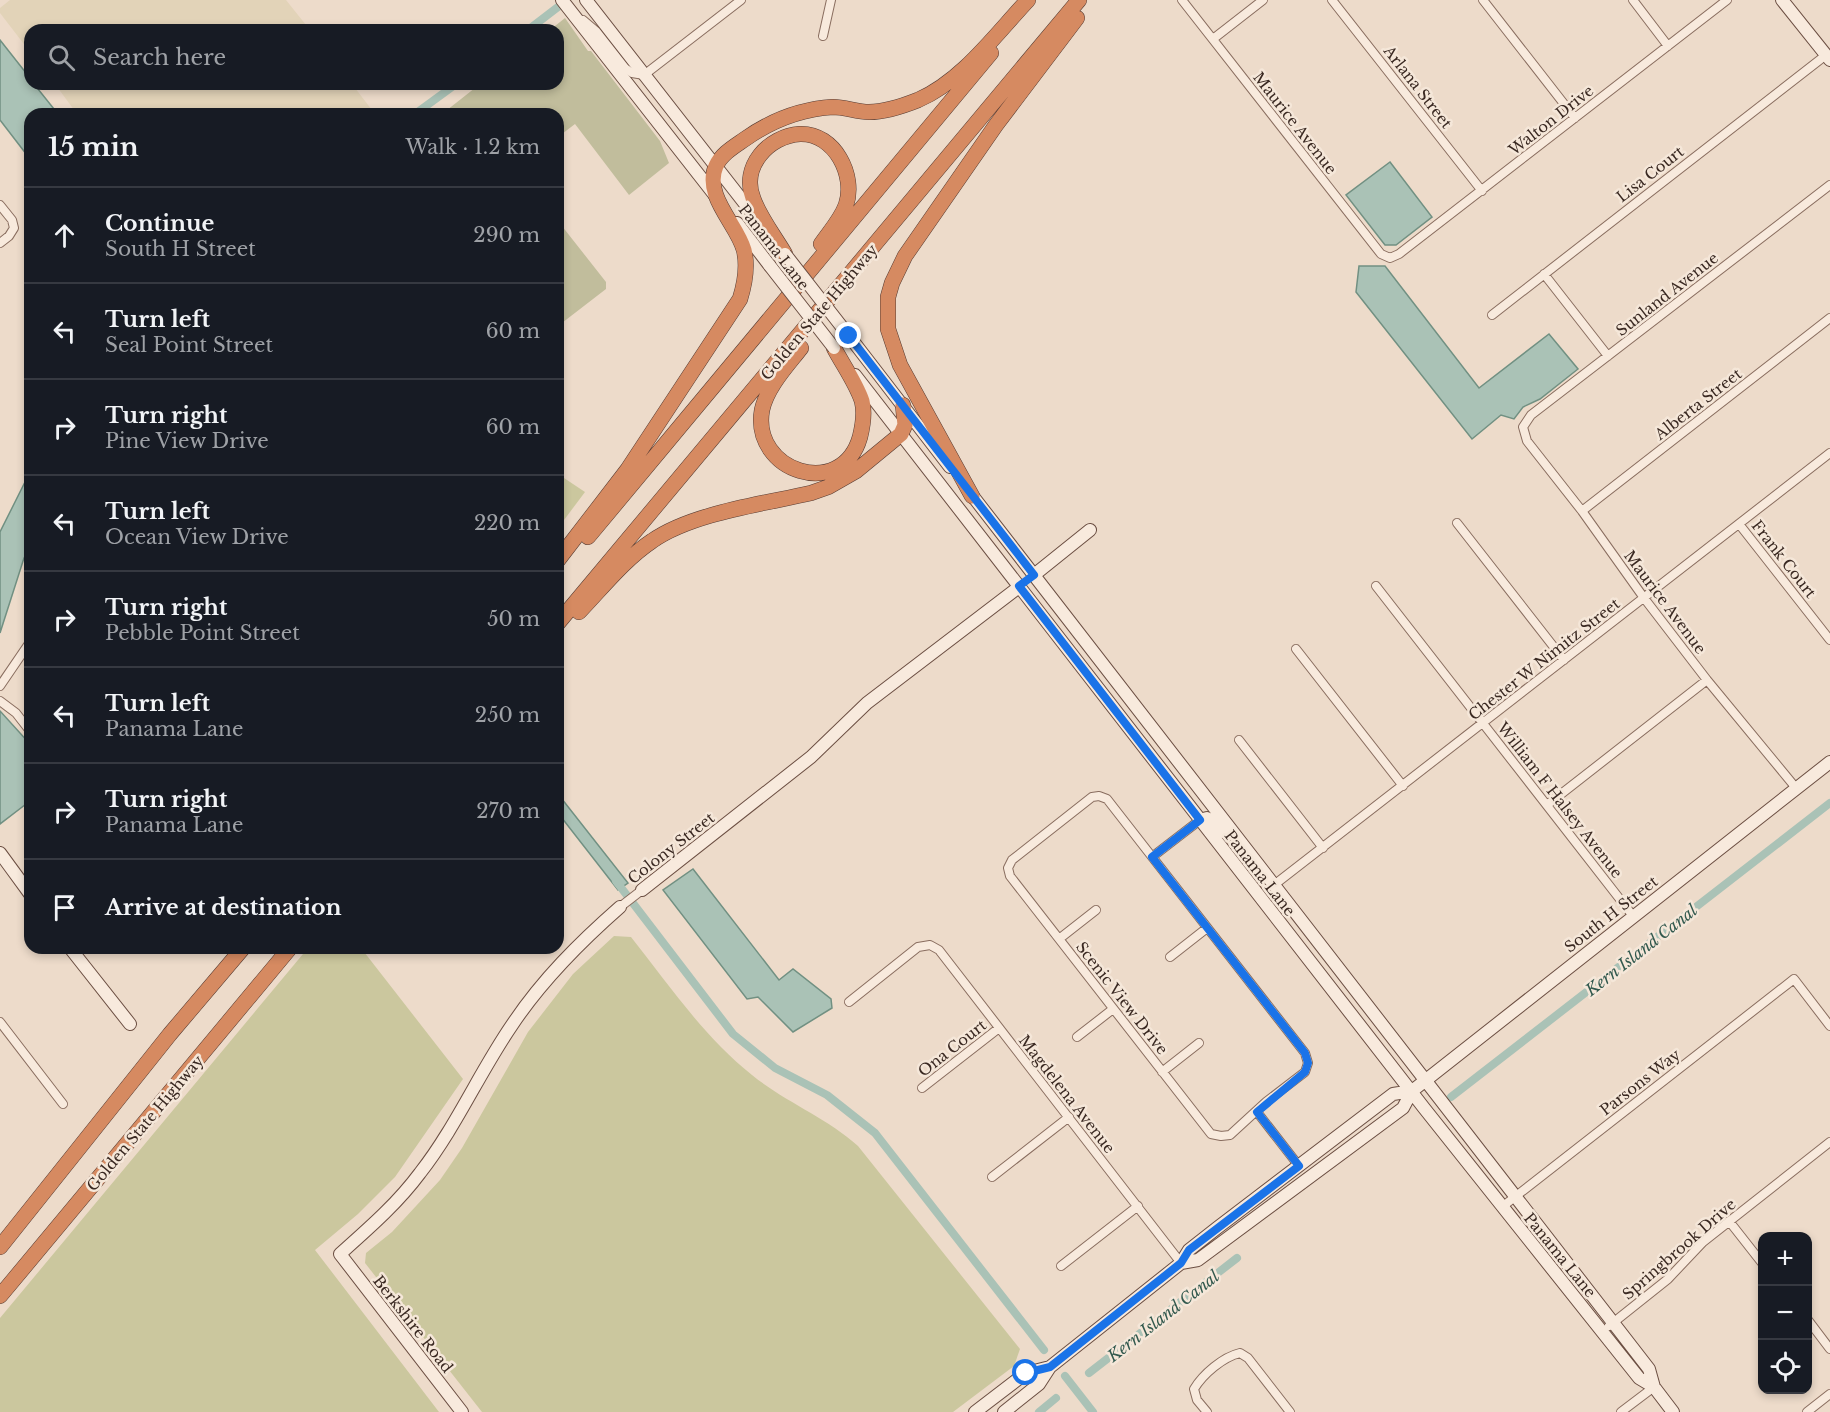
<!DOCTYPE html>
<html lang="en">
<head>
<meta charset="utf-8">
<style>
  :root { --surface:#171b24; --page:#242831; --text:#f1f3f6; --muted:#9ea1a6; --line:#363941 }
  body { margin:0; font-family:"Libre Baskerville",serif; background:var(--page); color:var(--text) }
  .controls { position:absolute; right:18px; bottom:18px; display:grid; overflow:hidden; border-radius:12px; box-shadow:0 3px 9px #0003 }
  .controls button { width:54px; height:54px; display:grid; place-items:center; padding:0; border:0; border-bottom:2px solid var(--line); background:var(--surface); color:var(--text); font:30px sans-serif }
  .stop { position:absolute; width:18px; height:18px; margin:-14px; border:4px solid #1a73e8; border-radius:50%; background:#fff }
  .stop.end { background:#1a73e8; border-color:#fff; box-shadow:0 2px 6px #0008 }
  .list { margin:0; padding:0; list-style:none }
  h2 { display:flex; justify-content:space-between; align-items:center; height:78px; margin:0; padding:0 24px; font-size:26px }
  h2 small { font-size:20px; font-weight:400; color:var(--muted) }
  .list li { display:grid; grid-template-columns:39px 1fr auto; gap:18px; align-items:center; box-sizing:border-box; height:96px; padding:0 24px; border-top:2px solid var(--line) }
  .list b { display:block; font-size:22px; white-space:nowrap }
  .list p { margin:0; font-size:20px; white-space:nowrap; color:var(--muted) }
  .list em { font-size:20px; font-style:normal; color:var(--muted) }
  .icon { flex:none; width:33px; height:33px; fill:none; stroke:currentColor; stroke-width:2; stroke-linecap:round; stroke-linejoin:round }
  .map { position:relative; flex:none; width:1830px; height:1412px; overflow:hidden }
  .search { position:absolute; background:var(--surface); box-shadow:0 3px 9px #0003; left:24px; top:24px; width:540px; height:66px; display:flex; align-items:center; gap:15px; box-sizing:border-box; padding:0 21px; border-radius:18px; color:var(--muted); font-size:22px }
  .panel { position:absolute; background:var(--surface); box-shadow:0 3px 9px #0003; left:24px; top:108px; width:540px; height:846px; border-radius:18px }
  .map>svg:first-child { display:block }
  .farmland { fill:#e2d3b8 }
  .green { fill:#cbc79e }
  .cemetery { fill:#c1bd9c }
  .water { fill:#aac2b6; stroke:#719082; stroke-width:1.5 }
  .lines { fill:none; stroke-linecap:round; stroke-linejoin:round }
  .canal { stroke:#aac2b6; stroke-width:8 }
  .street-casing { stroke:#896d5f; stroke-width:10 }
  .secondary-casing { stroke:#6b4e42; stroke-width:14 }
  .highway-casing { stroke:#573c33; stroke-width:16 }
  .street { stroke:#f8eadd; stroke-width:8 }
  .secondary { stroke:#f8eadd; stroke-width:12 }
  .highway { stroke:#d68a61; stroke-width:15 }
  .secondary-bridge-casing { stroke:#6b4e42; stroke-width:14; stroke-linecap:butt }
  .secondary-bridge { stroke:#f8eadd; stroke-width:12 }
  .route { stroke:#1a73e8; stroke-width:8 }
  .labels { text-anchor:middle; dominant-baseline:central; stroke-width:5; stroke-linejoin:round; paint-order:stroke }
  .street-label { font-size:15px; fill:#3a2922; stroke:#f5e7d9 }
  .water-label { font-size:16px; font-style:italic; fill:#32594e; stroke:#f5e7d9 }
</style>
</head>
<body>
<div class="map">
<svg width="1830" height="1412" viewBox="0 0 1830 1412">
  <rect width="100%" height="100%" fill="#eddbca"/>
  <path class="farmland" d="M 10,0 L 286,0 L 310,30 L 30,30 L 30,52 L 0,13 L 0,8 Z
    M 55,84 L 352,84 L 375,114 L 77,114 Z"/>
  <path class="green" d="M 558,474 L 585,492 L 558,528 Z
    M 614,936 L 631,937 C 669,985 704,1037 752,1075 C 785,1102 826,1117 858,1146 L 1020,1349 L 1014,1366 L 953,1412 L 482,1412 L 365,1263 L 366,1253 L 392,1232 L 440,1180 L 462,1148 L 528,1032 L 573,974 Z
    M 308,948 L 361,948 L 463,1079 L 395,1177 L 358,1214 L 315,1250 L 439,1412 L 0,1412 L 0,1318 Z"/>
  <path class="cemetery" d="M 565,18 L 588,51 L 591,51 L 660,141 L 669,163 L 629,195 L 575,124 L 558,137 L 558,114 L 442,114 L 480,84 L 558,84 L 558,30 L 550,30 Z
    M 558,221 L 606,282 L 606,289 L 558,326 Z"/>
  <path class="water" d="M 0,40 L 30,78 L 30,84 L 34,84 L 58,114 L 30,114 L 30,159 L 0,120 Z
    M 1390,162 L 1432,217 L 1396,245 L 1385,245 L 1346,195 Z
    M 1359,266 L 1385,266 L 1479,388 L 1549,334 L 1578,369 L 1540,399 L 1523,407 L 1514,419 L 1501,415 L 1472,439 L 1356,292 Z
    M 30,472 L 30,548 L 24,558 L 0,633 L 0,532 Z
    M 0,711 L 30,744 L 30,801 L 0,824 Z
    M 558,794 L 628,883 L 618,890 L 558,813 Z
    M 693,869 L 779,980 L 793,969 L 831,999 L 832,1008 L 793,1032 L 758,997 L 747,999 L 663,890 Z"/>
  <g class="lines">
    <path class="canal" d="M 528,30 L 567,0
      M 415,114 L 456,84
      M 616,881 L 733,1034 L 775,1068 L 827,1095 L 875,1133 L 1044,1350
      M 1451,1097 L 1830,803
      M 1089,1373 L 1237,1258
      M 1065,1376 L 1093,1412
      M 1039,1412 L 1056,1398"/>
    <g class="street-casing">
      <path id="street" d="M 1182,0 L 1381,254 L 1390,258 L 1399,254 L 1727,0
        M 1332,0 L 1482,191
        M 1483,0 L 1575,118
        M 1633,0 L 1668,46
        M 583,20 L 596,31 L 625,68 L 632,73 L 644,75 L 741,0
        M 823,36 L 831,0
        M 1213,39 L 1263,0
        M 0,205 L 12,220 L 14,228 L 9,236 L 0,243
        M 1544,274 L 1608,356
        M 1492,315 L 1826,55
        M 1582,511 L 1830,318
        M 1457,523 L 1564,660
        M 1739,524 L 1830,640
        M 1376,586 L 1633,916
        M 1296,649 L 1403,786
        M 0,686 L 30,642
        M 0,701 L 16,713 L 30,731
        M 1239,740 L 1323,848
        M 1796,788 L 1707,680 L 1644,598 L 1582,511 L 1527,441 L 1523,427 L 1531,415 L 1830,185
        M 1099,796 L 1107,799 L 1305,1053 L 1308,1063 L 1305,1072 L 1266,1102 L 1230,1135 L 1221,1136 L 1211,1134 L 1010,876 L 1008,868 L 1012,860 L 1092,797 Z
        M 1547,805 L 1707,680
        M 1152,857 L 1200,820
        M 1274,885 L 1830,453
        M 620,907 L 642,890
        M 1059,939 L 1096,910
        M 1170,957 L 1207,928
        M 849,1002 L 918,947 L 930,945 L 939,950 L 1181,1263
        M 0,1022 L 63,1104
        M 1077,1037 L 1113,1009
        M 1162,1072 L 1199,1043
        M 922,1088 L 999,1028
        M 1257,1112 L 1299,1166
        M 992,1177 L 1069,1117
        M 1502,1207 L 1794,979 L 1830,1026
        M 1729,1221 L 1762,1263
        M 1061,1266 L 1138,1206
        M 1808,1320 L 1830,1349
        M 1609,1326 L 1668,1279 L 1703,1242 L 1830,1142
        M 1207,1412 L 1197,1400 L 1194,1389 C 1203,1374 1223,1357 1240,1353 L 1248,1358 L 1290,1412
        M 1621,1412 L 1654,1387
        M 1807,1412 L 1830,1394"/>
    </g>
    <g class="secondary-casing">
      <path id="secondary" d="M 562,0 L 717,198
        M 586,0 L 760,223
        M 1782,0 L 1830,60
        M 737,223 L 770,266
        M 849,336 L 950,467
        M 855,375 L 1424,1108 L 1639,1378 L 1654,1387 L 1673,1412
        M 968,490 L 1649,1369 L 1654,1387
        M 1034,575 L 1090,530
        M 1200,820 L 1207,818 L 1221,831 L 1233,835
        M 0,853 L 30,894
        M 642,890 L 811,757 L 867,703 L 1019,587
        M 70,948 L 130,1024
        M 1181,1263 L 1198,1260 L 1403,1108 L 1412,1091 L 1830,762
        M 1050,1367 L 1181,1263 L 1189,1250 L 1217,1228 L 1393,1094 L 1412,1091
        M 462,1412 L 340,1254 C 368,1229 397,1204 420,1173 C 456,1127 479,1073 512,1025 C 542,980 579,943 620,907
        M 975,1412 L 1026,1373 L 1050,1367 L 1039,1384 L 1004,1412"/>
    </g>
    <g class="highway-casing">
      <path id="highway" d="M 785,254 C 775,237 759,216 753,198 C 741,167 768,136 800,134 C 835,133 856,176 846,205 C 841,219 830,231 821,244
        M 801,348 C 787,366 767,387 762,410 C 751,472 842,501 860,437 C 863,425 865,413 862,401 C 856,383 843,365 834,348
        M 972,496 L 900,365 L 888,329 L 888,297 L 892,283 L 905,256 L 996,125 L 1077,18
        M 588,537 L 991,53
        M 558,560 L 628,469 L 740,299 C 745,283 748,267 744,250 C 737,224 703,196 716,166 C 721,154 735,146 745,139 C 772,120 800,109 833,107 C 845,107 857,112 869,112 C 885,112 903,106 918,100 C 962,81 996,34 1028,0
        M 579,612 C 602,588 625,559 652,541 C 692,513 763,504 811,493 L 828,487 L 856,471 L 901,434 L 905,425 L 903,405
        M 558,623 L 1079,0
        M 0,1247 L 170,1034 L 243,948
        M 0,1296 L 290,948"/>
    </g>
    <use href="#street" class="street"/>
    <use href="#secondary" class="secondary"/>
    <use href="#highway" class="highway"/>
    <g class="secondary-bridge-casing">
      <path id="secondary-bridge" d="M 785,254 L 849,336
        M 770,266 L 834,348"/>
    </g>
    <use href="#secondary-bridge" class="secondary-bridge"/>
  </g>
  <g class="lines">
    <path class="route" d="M 849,336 L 1034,575 L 1019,586 L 1200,820 L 1152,857 L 1305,1053 L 1308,1063 L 1305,1072 L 1257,1112 L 1299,1166 L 1189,1250 L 1181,1263 L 1050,1367 L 1026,1373"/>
  </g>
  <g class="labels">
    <g class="street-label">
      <text transform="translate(1418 87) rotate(52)">Arlana Street</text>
      <text transform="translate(1551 120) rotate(-38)">Walton Drive</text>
      <text transform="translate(1295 123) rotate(52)">Maurice Avenue</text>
      <text transform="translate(1650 174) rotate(-38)">Lisa Court</text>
      <text transform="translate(774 247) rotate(52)">Panama Lane</text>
      <text transform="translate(1667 294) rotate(-38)">Sunland Avenue</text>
      <text transform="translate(819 312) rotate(-50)">Golden State Highway</text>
      <text transform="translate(1698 404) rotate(-38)">Alberta Street</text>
      <text transform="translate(1784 559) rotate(52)">Frank Court</text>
      <text transform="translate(1665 602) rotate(53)">Maurice Avenue</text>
      <text transform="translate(1544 659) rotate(-38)">Chester W Nimitz Street</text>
      <text transform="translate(1560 800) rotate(52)">William F Halsey Avenue</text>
      <text transform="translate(671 848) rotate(-38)">Colony Street</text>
      <text transform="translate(1260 873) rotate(52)">Panama Lane</text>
      <text transform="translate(1611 914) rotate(-38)">South H Street</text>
      <text transform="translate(1122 998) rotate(52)">Scenic View Drive</text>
      <text transform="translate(952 1048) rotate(-38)">Ona Court</text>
      <text transform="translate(1640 1082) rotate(-38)">Parsons Way</text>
      <text transform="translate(1067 1094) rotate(52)">Magdelena Avenue</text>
      <text transform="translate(145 1123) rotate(-50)">Golden State Highway</text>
      <text transform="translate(1679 1249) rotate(-41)">Springbrook Drive</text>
      <text transform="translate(1560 1255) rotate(51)">Panama Lane</text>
      <text transform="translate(413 1324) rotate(52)">Berkshire Road</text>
    </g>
    <g class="water-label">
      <text transform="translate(1641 950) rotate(-38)">Kern Island Canal</text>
      <text transform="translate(1163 1316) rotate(-38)">Kern Island Canal</text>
    </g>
  </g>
</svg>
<div class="controls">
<button>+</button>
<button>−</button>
<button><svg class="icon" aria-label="locate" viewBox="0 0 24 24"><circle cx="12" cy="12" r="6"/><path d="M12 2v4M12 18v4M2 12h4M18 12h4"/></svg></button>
</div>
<div class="stop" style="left:1026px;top:1373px"></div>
<div class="stop end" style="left:849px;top:336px"></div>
<div class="search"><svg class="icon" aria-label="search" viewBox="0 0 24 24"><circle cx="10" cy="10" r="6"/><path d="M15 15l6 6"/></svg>Search here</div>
<section class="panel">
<h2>15 min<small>Walk · 1.2 km</small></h2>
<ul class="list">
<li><svg class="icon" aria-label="ahead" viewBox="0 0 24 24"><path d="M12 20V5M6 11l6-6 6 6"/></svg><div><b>Continue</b><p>South H Street</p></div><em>290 m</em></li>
<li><svg class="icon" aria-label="left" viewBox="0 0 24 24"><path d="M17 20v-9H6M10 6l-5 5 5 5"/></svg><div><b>Turn left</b><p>Seal Point Street</p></div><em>60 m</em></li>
<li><svg class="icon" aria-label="right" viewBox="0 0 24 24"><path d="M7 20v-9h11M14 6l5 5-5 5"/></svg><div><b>Turn right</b><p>Pine View Drive</p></div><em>60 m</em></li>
<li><svg class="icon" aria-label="left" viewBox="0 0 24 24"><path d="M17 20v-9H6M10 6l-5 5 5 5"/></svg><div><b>Turn left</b><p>Ocean View Drive</p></div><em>220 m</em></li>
<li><svg class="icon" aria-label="right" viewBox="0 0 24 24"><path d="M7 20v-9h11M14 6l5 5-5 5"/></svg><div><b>Turn right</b><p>Pebble Point Street</p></div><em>50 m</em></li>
<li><svg class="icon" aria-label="left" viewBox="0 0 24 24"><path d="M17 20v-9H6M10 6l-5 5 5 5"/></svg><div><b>Turn left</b><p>Panama Lane</p></div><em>250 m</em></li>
<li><svg class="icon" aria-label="right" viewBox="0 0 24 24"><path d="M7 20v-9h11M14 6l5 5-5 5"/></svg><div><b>Turn right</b><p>Panama Lane</p></div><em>270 m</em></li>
<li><svg class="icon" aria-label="arrive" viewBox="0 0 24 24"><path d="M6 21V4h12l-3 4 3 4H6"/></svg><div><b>Arrive at destination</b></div></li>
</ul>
</section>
</div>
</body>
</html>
